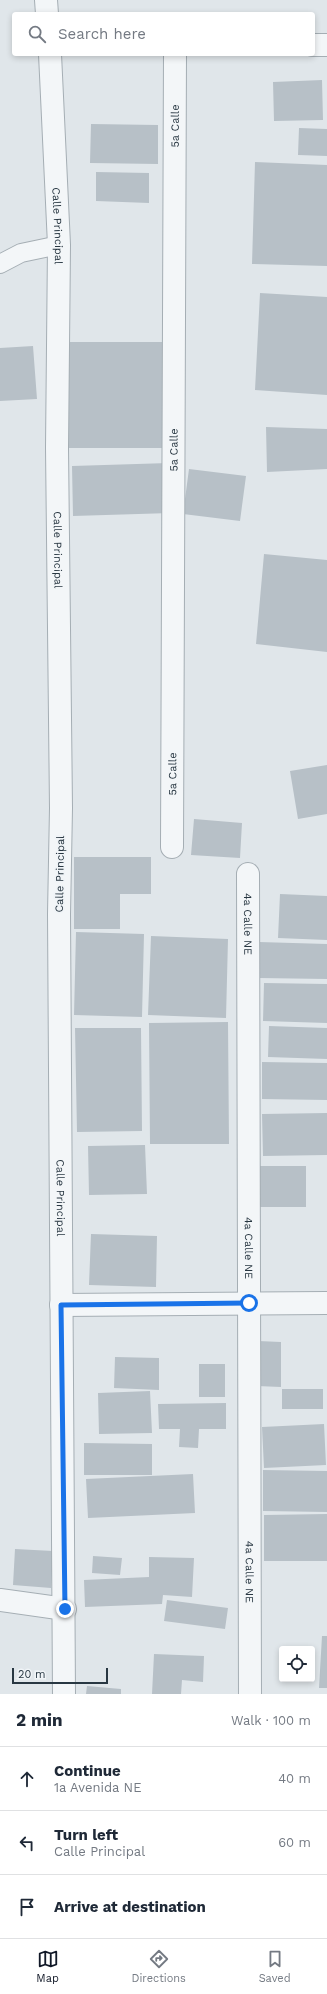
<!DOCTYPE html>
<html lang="en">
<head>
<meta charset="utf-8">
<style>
  :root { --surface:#fff; --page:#f6f6f7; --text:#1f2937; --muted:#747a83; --line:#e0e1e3; --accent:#111827 }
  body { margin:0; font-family:"Work Sans",sans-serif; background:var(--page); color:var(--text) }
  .controls { position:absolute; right:12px; bottom:12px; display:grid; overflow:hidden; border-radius:4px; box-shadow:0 2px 6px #0003 }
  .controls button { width:36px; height:36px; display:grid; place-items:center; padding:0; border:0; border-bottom:1px solid var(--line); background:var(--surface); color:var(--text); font:20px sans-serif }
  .scale { position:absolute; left:12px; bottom:10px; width:96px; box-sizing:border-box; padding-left:4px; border:2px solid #283742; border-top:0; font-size:11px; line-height:14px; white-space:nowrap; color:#283742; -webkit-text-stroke:3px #f0f4f7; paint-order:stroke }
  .stop { position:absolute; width:12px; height:12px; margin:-9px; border:3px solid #1a73e8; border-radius:50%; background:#fff }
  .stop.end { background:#1a73e8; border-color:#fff; box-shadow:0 1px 4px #0008 }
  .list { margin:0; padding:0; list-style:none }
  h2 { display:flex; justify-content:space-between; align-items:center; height:52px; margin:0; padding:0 16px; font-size:17px }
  h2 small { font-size:13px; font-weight:400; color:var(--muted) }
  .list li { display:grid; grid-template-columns:26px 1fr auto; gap:12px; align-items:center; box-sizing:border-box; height:64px; padding:0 16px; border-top:1px solid var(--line) }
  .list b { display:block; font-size:15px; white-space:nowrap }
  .list p { margin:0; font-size:13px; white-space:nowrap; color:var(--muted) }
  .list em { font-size:13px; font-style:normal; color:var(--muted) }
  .icon { flex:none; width:22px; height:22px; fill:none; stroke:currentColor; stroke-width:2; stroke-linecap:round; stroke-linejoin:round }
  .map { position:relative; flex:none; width:327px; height:1694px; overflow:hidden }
  .search { position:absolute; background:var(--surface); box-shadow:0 2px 6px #0003; left:12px; right:12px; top:12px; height:44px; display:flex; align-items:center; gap:10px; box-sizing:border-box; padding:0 14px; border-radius:4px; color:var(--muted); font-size:15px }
  .sheet { height:244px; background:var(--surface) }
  nav { display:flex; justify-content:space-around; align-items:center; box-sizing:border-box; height:56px; border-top:1px solid var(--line); background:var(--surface); font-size:11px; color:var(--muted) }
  nav a { display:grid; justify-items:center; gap:2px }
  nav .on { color:var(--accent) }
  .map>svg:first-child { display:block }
  .building { fill:#b7c0c7 }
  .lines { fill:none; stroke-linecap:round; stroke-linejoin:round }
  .service-casing { stroke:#a5aeb4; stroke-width:20 }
  .minor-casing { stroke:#a5aeb4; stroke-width:24 }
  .service { stroke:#f3f6f8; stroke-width:18 }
  .minor { stroke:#f3f6f8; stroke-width:22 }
  .route { stroke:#1a73e8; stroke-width:5 }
  .labels { text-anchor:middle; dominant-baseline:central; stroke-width:3.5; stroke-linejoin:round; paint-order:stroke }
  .street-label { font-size:11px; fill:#283742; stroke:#f0f4f7 }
</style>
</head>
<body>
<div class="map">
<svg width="327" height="1694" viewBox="0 0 327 1694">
  <rect width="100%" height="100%" fill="#e0e6ea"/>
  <path class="building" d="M 322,80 L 323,120 L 274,121 L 273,82 Z
    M 91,124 L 158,125 L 158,164 L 90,163 Z
    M 299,128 L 327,129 L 327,156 L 298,155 Z
    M 255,162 L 327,165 L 327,266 L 252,264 Z
    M 96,172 L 149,173 L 149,203 L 96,201 Z
    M 260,293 L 327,297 L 327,395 L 255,390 Z
    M 65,342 L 162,342 L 163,448 L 67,448 Z
    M 33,346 L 37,399 L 0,401 L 0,348 Z
    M 266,427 L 327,429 L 327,469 L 267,472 Z
    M 169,463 L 171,513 L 73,516 L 72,466 Z
    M 189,469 L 246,476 L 240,521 L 183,514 Z
    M 264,554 L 327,560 L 327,652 L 256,644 Z
    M 327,765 L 327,814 L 298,819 L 290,771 Z
    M 194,819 L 242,823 L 240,858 L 191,855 Z
    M 74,857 L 151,857 L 151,894 L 120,894 L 120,929 L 74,929 Z
    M 280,894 L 327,896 L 327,940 L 278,938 Z
    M 76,932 L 144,934 L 142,1017 L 74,1015 Z
    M 151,936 L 228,939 L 226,1018 L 148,1015 Z
    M 259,942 L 327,944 L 327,979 L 259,978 Z
    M 264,983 L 327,984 L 327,1023 L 263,1021 Z
    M 228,1022 L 229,1144 L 150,1144 L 149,1023 Z
    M 269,1026 L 327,1028 L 327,1059 L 268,1057 Z
    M 75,1028 L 141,1028 L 142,1131 L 77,1132 Z
    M 262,1062 L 327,1063 L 327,1100 L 262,1099 Z
    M 327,1113 L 327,1155 L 263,1156 L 262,1114 Z
    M 145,1145 L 147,1194 L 89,1195 L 88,1146 Z
    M 259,1166 L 306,1166 L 306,1207 L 260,1207 Z
    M 91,1234 L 157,1236 L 156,1287 L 89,1285 Z
    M 258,1341 L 281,1342 L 281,1387 L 257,1386 Z
    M 115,1357 L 159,1358 L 159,1390 L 114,1388 Z
    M 199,1364 L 225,1364 L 225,1397 L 199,1397 Z
    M 282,1389 L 323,1389 L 323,1409 L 282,1409 Z
    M 150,1391 L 152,1433 L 99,1434 L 98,1393 Z
    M 226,1403 L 226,1429 L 199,1429 L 198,1448 L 179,1447 L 180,1429 L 159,1429 L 158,1404 Z
    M 324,1424 L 326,1465 L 264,1468 L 262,1427 Z
    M 84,1443 L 152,1444 L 152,1475 L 84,1475 Z
    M 263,1470 L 327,1471 L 327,1512 L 263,1511 Z
    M 193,1474 L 195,1513 L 88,1518 L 86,1479 Z
    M 327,1514 L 327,1561 L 264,1561 L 264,1515 Z
    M 15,1549 L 53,1551 L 51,1588 L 13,1585 Z
    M 93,1556 L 122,1558 L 120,1575 L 92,1573 Z
    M 149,1557 L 194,1558 L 192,1597 L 163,1595 L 162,1604 L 85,1607 L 84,1580 L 149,1577 Z
    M 167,1600 L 228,1608 L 225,1629 L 164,1621 Z
    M 322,1636 L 327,1636 L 327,1688 L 319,1688 Z
    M 154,1654 L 204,1656 L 203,1682 L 182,1680 L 181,1694 L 152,1694 Z
    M 87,1686 L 121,1689 L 121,1694 L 86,1694 Z"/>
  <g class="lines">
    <g class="service-casing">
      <path id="service" d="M 0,264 L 21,253 L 59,245"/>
    </g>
    <g class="minor-casing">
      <g id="minor">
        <path d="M 46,0 L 47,14"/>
        <path d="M 313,45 L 327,45"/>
        <path id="s1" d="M 50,54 L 59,245 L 57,448 L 61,808 L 59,914 L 64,1694"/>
        <path id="s2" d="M 172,847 L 175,54"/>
        <path id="s3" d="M 248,874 L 250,1694"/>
        <path d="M 61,1305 L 327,1303"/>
        <path d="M 0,1600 L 65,1609"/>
      </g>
    </g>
    <use href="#service" class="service"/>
    <use href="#minor" class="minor"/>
  </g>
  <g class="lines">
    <path class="route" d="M 65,1609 L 61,1305 L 249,1303"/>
  </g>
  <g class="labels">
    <g class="street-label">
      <text stroke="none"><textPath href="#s2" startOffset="721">5a Calle</textPath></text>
      <text stroke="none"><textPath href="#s1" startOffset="172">Calle Principal</textPath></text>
      <text stroke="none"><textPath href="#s2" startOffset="397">5a Calle</textPath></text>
      <text stroke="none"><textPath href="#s1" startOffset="496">Calle Principal</textPath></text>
      <text stroke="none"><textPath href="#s2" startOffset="73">5a Calle</textPath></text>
      <text transform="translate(60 874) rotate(-89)">Calle Principal</text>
      <text stroke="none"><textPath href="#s3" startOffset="50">4a Calle NE</textPath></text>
      <text stroke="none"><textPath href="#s1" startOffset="1144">Calle Principal</textPath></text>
      <text stroke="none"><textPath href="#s3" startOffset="374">4a Calle NE</textPath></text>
      <text stroke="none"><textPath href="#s3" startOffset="698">4a Calle NE</textPath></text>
    </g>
  </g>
</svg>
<div class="controls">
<button><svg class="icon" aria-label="locate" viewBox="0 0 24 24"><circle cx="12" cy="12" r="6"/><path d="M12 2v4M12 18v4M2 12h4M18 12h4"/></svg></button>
</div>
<div class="scale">20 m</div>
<div class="stop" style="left:249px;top:1303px"></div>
<div class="stop end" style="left:65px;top:1609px"></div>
<div class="search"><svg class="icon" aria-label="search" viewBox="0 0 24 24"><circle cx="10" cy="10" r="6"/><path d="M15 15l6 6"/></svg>Search here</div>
</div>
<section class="sheet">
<h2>2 min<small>Walk · 100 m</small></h2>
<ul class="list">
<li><svg class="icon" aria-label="ahead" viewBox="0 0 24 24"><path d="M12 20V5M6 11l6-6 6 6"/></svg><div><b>Continue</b><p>1a Avenida NE</p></div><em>40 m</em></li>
<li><svg class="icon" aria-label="left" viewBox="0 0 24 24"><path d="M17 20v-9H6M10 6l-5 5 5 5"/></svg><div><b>Turn left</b><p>Calle Principal</p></div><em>60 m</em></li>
<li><svg class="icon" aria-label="arrive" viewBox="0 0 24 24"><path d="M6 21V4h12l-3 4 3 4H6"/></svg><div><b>Arrive at destination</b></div></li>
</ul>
</section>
<nav>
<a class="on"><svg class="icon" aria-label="map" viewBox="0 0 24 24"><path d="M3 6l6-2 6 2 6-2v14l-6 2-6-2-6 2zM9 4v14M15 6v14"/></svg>Map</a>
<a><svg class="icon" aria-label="directions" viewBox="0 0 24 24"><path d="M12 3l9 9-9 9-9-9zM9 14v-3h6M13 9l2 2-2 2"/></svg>Directions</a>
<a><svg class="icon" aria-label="saved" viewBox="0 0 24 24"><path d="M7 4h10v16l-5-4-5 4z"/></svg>Saved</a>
</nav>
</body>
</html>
